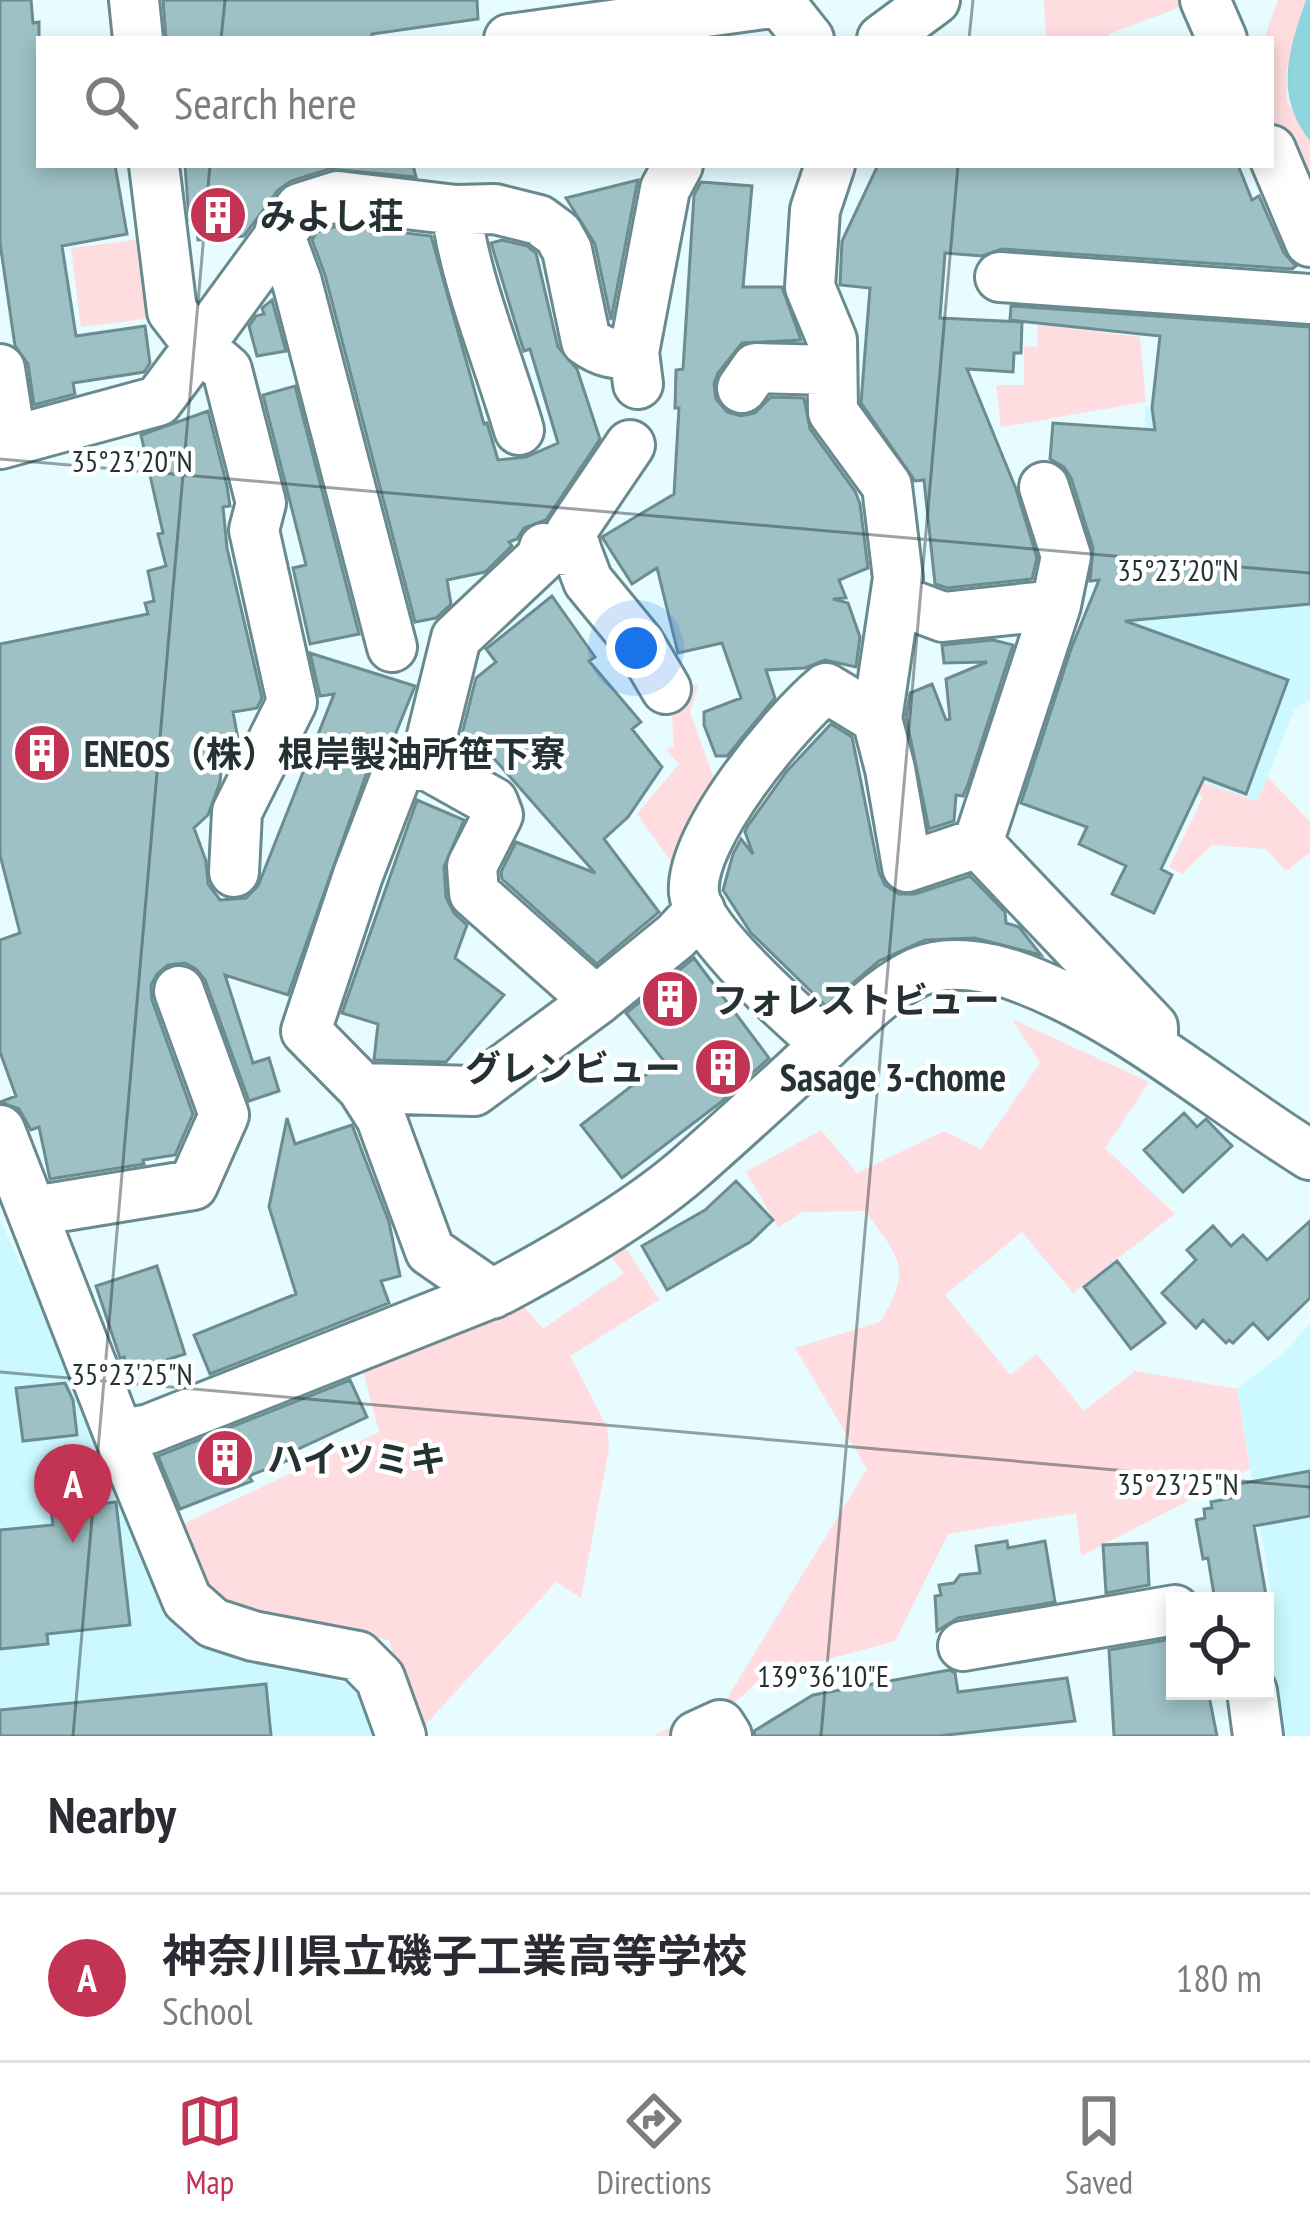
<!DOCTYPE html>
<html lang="en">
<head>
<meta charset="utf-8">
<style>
  :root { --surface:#fff; --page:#f2f2f3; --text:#2b2b33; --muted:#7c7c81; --line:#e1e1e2; --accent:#c33353 }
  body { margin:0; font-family:"PT Sans Narrow","Noto Sans JP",sans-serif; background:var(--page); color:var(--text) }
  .controls { position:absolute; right:36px; bottom:36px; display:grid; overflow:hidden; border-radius:0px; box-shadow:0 6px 18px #0003 }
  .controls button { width:108px; height:108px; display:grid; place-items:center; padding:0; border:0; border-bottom:3px solid var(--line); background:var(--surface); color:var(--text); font:60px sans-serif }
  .you { position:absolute; left:636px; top:648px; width:42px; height:42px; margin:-30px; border:9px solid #fff; border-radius:50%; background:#1a73e8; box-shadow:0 0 0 18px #1a73e833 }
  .badge { display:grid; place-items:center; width:78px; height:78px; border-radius:50%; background:var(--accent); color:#fff; font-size:39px; font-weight:700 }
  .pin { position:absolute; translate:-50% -99px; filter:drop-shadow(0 3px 6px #0008) }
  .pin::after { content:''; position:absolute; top:63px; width:42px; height:36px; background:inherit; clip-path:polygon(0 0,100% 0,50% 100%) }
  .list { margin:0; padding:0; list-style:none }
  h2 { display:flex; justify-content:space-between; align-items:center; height:156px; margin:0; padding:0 48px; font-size:51px }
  h2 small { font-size:39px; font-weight:400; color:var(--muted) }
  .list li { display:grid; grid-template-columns:78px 1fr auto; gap:36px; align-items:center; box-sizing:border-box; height:168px; padding:0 48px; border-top:3px solid var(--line) }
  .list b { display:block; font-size:45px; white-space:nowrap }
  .list p { margin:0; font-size:39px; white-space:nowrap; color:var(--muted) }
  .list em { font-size:39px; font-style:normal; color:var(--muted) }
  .icon { flex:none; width:66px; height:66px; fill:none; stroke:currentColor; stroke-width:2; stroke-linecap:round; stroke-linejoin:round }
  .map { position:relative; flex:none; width:1310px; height:1736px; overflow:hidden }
  .search { position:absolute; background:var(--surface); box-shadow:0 6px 18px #0003; left:36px; right:36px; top:36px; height:132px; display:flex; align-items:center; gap:30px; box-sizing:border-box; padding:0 42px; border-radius:0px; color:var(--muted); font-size:45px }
  .sheet { height:324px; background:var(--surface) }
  nav { display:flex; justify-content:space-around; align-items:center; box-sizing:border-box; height:168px; border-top:3px solid var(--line); background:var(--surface); font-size:33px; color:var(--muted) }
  nav a { display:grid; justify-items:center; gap:6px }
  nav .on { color:var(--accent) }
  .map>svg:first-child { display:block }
  .built { fill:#cbf9ff }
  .green { fill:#ffdcdf }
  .water { fill:#90d4de }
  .building { fill:#9ec1c5; stroke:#6b8c91; stroke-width:3 }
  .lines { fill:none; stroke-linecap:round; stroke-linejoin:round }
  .minor-casing { stroke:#698a8e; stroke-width:54 }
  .minor { stroke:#fff; stroke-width:48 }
  .ticks { fill:none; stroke:#243234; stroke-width:3; stroke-opacity:0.45 }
  .labels { text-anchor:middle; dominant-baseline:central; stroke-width:9; stroke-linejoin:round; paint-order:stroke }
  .poi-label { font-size:36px; font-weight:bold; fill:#243234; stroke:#fff; text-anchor:start }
  .neighbourhood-label { font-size:39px; font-weight:bold; fill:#243234; stroke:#fff }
  .ticks-label { font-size:30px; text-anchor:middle; fill:#243234; stroke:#fff; stroke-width:9; stroke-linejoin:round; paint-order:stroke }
</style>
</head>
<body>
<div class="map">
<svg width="1310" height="1736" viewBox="0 0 1310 1736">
  <rect width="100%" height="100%" fill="#e6fcff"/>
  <path class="built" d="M 1145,407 L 1310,426 L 1310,699 L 1294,710 L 1258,801 L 1095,745 L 1145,573 Z
    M 0,1220 L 120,1468 L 172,1618 L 194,1642 L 248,1661 L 312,1672 L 351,1685 L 370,1714 L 376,1736 L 0,1736 Z
    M 1310,1324 L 1310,1736 L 1266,1736 L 1276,1709 L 1271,1591 L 1237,1389 L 1281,1355 Z"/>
  <path class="green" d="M 1044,0 L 1184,0 L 1186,5 L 1109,34 L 1110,39 L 1046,39 Z
    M 1278,0 L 1306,0 L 1286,73 L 1287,101 L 1310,141 L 1310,204 L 1306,206 L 1271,124 L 1271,39 L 1264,39 Z
    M 142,239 L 152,318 L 81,327 L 71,248 Z
    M 1038,324 L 1140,337 L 1146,402 L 1001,427 L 996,385 L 1024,385 L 1024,346 L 1037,347 Z
    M 691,683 L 698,686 L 690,712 L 718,790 L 685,881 L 637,814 L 679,764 L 666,750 L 674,746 L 671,702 Z
    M 1268,777 L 1310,822 L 1310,853 L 1286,871 L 1266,849 L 1212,845 L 1182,874 L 1169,867 L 1203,797 L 1196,793 L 1198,781 L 1257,801 Z
    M 1012,1019 L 1149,1082 L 1105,1148 L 1175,1214 L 1073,1293 L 1022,1232 L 945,1295 L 1010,1375 L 1037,1354 L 1084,1411 L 1135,1371 L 1237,1389 L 1250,1469 L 1081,1556 L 1076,1513 L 948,1534 L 895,1641 L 763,1677 L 724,1712 L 676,1736 L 653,1736 L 726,1700 L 867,1469 L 795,1348 L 880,1322 C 914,1267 899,1258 865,1211 L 803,1212 L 778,1227 L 746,1172 L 821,1130 L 857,1173 L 944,1131 L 981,1149 L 1040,1063 Z
    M 617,1234 L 659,1300 L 570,1356 L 607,1427 L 609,1448 L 581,1598 L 556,1582 L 416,1735 L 389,1640 L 214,1603 L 183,1524 L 379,1432 L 362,1367 L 518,1300 L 543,1329 L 624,1273 L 601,1244 Z"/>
  <path class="water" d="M 1306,0 L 1310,0 L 1310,141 C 1274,96 1288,51 1306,0 Z"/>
  <path class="building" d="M 0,0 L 31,0 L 33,23 L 39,22 L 39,165 L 115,165 L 127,234 L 62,246 L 76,336 L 145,326 L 150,363 L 144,372 L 73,383 L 75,394 L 34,405 L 28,364 L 15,346 L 0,243 Z
    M 163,0 L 477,0 L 478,19 L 372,34 L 373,39 L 166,39 Z
    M 185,165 L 413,165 L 416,177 L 329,169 L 291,181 L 278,190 L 244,236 L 198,240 L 196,219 L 189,220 Z
    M 878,165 L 1238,165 L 1252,200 L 1259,196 L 1284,253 L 1296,266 L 1292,269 L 1002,249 L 982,256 L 945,253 L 940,318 L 1022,322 L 1021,353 L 1014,353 L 1013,372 L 967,369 L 1016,489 L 1037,558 L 1032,579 L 947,588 L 935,584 L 924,480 L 915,481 L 861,403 L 870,288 L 840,285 L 842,241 Z
    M 638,180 L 637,184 L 611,320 L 595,244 L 566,198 Z
    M 701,182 L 752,186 L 743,287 L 782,287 L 801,340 L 742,343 L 718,373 L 714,384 L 716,399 L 727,412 L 741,416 L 755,413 L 771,397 L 804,398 L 810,429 L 855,491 L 860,504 L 868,568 L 839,580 L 846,598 L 833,599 L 848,603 L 860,637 L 856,667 L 825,660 L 805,668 L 766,670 L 775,698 L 727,756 L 716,756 L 704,725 L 704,712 L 741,698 L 722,643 L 678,653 L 657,568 L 632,584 L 602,537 L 674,494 L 679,408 L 675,408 L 676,370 L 683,369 L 694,195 Z
    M 341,225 L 431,236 L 484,424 L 487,423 L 498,460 L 526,457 L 558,443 L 530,349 L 524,351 L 520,339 L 491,243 L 502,240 L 527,246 L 536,253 L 558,347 L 577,369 L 600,439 L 546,520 L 524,528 L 517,539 L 509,542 L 512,546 L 485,572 L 447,580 L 451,604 L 436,618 L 415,622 L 325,275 L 312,240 L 317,232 Z
    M 272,300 L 286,351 L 257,356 L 249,326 L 256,316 L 264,314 L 262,308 Z
    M 1011,306 L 1310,327 L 1310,604 L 1125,621 L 1288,680 L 1246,794 L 1204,778 L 1161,869 L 1172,875 L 1154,913 L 1112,894 L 1126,866 L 1079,844 L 1087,827 L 1021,803 L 1071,649 L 1099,580 L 1090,581 L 1093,548 L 1071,478 L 1064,467 L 1050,459 L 1053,423 L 1155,430 L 1152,408 L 1160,336 L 1010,320 Z
    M 295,386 L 359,634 L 310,644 L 293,568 L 306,565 L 263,395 Z
    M 208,411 L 227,486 L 230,506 L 223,507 L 227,548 L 262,698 L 257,708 L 233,712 L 239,744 L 223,750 L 220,782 L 208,815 L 194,828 L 206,861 L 208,884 L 220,900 L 246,898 L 258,886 L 334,694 L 320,696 L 310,653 L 415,686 L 393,740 L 380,747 L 372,758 L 288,995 L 225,975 L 253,1063 L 269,1058 L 279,1091 L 249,1101 L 205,980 L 196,969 L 185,963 L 168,965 L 157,974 L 151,985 L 152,1000 L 193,1114 L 175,1155 L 143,1160 L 144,1164 L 50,1179 L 39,1127 L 31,1130 L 19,1109 L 0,1102 L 16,1096 L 0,1052 L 0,940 L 20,933 L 0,855 L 0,644 L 148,614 L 145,603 L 154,601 L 148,571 L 166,566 L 158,534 L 163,533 L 141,435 Z
    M 552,596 L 595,657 L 589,661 L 641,722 L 632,729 L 662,767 L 628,817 L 604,839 L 659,912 L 597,964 L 502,879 L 501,872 L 516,842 L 595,873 L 489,753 L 478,761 L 458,750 L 476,678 L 496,662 L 486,649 Z
    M 993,640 L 1013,645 L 968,784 L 963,796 L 956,795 L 954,821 L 929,829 L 906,717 L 910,693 L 932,684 L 946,720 L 950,719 L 946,679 L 987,662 L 944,663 L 942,645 Z
    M 831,724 L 852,737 L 879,872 L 885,885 L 899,894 L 915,894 L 970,876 L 1005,912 L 1006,923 L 1019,927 L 1041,955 L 975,938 L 925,940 L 879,961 L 826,1006 L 751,933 L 723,890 L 733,854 L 741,839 L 753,854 L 745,832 L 747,827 L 787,771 Z
    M 417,800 L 464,820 L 444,867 L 446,897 L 454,913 L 467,925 L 455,958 L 504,995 L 446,1062 L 374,1060 L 378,1024 L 342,1013 Z
    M 694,958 L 769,1058 L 721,1102 L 622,1178 L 581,1125 L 664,1061 L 626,1013 Z
    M 1184,1113 L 1197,1127 L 1206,1119 L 1232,1146 L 1183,1192 L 1144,1150 Z
    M 287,1118 L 295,1144 L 352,1125 L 389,1222 L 400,1276 L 381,1281 L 389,1303 L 210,1374 L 194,1335 L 296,1294 L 269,1207 Z
    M 736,1181 L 773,1220 L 750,1242 L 667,1290 L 642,1246 L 705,1210 Z
    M 1310,1221 L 1310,1298 L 1268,1339 L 1253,1323 L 1233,1343 L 1229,1340 L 1226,1343 L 1203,1320 L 1196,1328 L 1162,1293 L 1196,1260 L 1187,1250 L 1213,1226 L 1231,1246 L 1243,1235 L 1267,1260 Z
    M 1117,1261 L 1165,1323 L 1131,1349 L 1084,1287 Z
    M 157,1266 L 185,1354 L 129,1372 L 124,1357 L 120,1358 L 96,1286 Z
    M 350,1380 L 367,1417 L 292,1452 L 294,1458 L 249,1476 L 252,1481 L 180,1509 L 158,1456 Z
    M 65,1383 L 73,1400 L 77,1435 L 23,1441 L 16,1388 Z
    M 1310,1471 L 1310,1516 L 1254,1526 L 1267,1601 L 1215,1601 L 1208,1558 L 1203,1559 L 1196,1520 L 1205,1518 L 1204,1509 L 1212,1508 L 1211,1502 L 1236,1497 L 1234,1485 Z
    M 116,1502 L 130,1625 L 47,1634 L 48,1644 L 0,1649 L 0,1530 L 53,1525 L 51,1510 Z
    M 1007,1541 L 1008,1548 L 1045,1541 L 1055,1602 L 958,1618 L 937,1631 L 935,1596 L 941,1595 L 939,1585 L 954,1583 L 960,1575 L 980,1573 L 976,1546 Z
    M 1147,1543 L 1149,1585 L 1106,1593 L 1103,1545 Z
    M 1172,1639 L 1175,1691 L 1208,1691 L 1217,1736 L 1114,1736 L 1109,1650 Z
    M 949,1670 L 955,1673 L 958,1692 L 1067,1678 L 1075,1721 L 938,1736 L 755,1736 L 754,1731 L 813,1695 Z
    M 266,1684 L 271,1736 L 0,1736 L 0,1710 Z"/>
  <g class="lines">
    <g class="minor-casing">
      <path id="minor" d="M 134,0 L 138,39
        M 778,0 L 809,39
        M 1205,0 L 1222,39
        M 509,39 L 778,2
        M 882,39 L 935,0
        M 1271,150 L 1310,242
        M 830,165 L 815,210 L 810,287 L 832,340 L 833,412 L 887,486 L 898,578 L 877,719
        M 456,210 C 466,284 498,358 519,430
        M 279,233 L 297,282 L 392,647
        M 1000,277 L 1310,299
        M 634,352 L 665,189 L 678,165
        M 0,369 L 11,440
        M 742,388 L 756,368 L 832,370
        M 0,444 L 158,401 L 199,346 L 172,311 L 154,165
        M 577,552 L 571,532 L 630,445
        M 895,599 L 943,617 L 1056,605
        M 425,764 L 493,802 L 498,815 L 472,866 L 474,893 L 596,1001
        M 978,843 L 1056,605 L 1066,556 L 1044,487
        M 978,843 L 1153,1027 L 1153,1039
        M 234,872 L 237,812 L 292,702 L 254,530 L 261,503 L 227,370 L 199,346 L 300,208 L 338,196 L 456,210 L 495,209 L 539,220 L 558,234 L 567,250 L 586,341 C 600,351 617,357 634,352 L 638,384
        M 826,1045 C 795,1016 698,934 694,893 C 689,837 785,722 826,688 L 877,719 L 890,769 L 907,867 L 978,843
        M 362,1088 L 474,1091 L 596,1001 L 676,936 L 700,910
        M 0,1130 L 119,1435 L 149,1429 L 500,1290 C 560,1258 640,1212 691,1167 C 739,1125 785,1082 832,1039 C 859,1015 885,987 918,972 C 950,958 993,967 1024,979 C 1130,1020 1215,1096 1310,1155
        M 34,1211 L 193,1185 L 224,1115 L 179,991
        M 492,1294 L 430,1251 L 381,1118 L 362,1088 L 306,1031 L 358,875 L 399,768 L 425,764 L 456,638 L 541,558 L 544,548 L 577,552 L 588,581 L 639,643 L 666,689
        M 119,1435 L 187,1600 L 213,1623 L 253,1636 L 358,1656 L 380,1678 L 401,1736
        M 963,1646 L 1175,1610
        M 1252,1691 L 1258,1736
        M 696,1736 L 720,1725 L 727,1736"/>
    </g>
    <use href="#minor" class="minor"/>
  </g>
  <path class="ticks" d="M 221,39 L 225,0M 969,39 L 973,0M 0,459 L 1310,573M 0,1372 L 1310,1487M 73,1736 L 210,165M 821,1736 L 958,165"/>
  <defs>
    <g id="building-disc" transform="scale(3)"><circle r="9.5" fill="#c33353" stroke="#fff"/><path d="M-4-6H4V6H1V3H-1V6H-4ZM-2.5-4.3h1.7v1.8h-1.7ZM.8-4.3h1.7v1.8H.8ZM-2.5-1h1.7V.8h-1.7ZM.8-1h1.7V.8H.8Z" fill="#fff"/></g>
  </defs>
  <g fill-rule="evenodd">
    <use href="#building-disc" x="218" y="215"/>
    <use href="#building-disc" x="42" y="753"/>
    <use href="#building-disc" x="670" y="999"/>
    <use href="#building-disc" x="723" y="1067"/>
    <use href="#building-disc" x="225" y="1458"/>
  </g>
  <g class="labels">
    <g class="poi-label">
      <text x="260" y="215">みよし荘</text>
      <text x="84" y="753">ENEOS（株）根岸製油所笹下寮</text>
      <text x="712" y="999">フォレストビュー</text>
      <text x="681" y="1067" text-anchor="end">グレンビュー</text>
      <text x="267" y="1458">ハイツミキ</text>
    </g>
    <g class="neighbourhood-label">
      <text x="893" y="1076">Sasage 3-chome</text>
    </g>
  </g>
  <g class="ticks-label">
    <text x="132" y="472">35°23'20"N</text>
    <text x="1178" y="581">35°23'20"N</text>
    <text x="132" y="1385">35°23'25"N</text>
    <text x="1178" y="1495">35°23'25"N</text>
    <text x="823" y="1687">139°36'10"E</text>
  </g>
</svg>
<div class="controls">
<button><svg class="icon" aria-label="locate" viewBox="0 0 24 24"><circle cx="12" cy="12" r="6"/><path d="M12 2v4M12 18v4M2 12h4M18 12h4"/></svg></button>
</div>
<div class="you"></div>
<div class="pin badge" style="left:73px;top:1543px">A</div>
<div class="search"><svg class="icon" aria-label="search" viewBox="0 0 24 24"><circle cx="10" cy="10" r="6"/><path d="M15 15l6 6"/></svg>Search here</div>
</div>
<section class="sheet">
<h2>Nearby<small></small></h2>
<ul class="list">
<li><span class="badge">A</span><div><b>神奈川県立磯子工業高等学校</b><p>School</p></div><em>180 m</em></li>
</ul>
</section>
<nav>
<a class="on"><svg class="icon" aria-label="map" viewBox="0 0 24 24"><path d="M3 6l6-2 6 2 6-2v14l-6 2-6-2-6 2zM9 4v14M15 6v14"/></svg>Map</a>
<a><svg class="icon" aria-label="directions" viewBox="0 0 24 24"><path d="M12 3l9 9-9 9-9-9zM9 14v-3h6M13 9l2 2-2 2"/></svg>Directions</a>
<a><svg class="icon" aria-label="saved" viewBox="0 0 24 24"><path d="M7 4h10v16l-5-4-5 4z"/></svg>Saved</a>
</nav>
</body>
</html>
